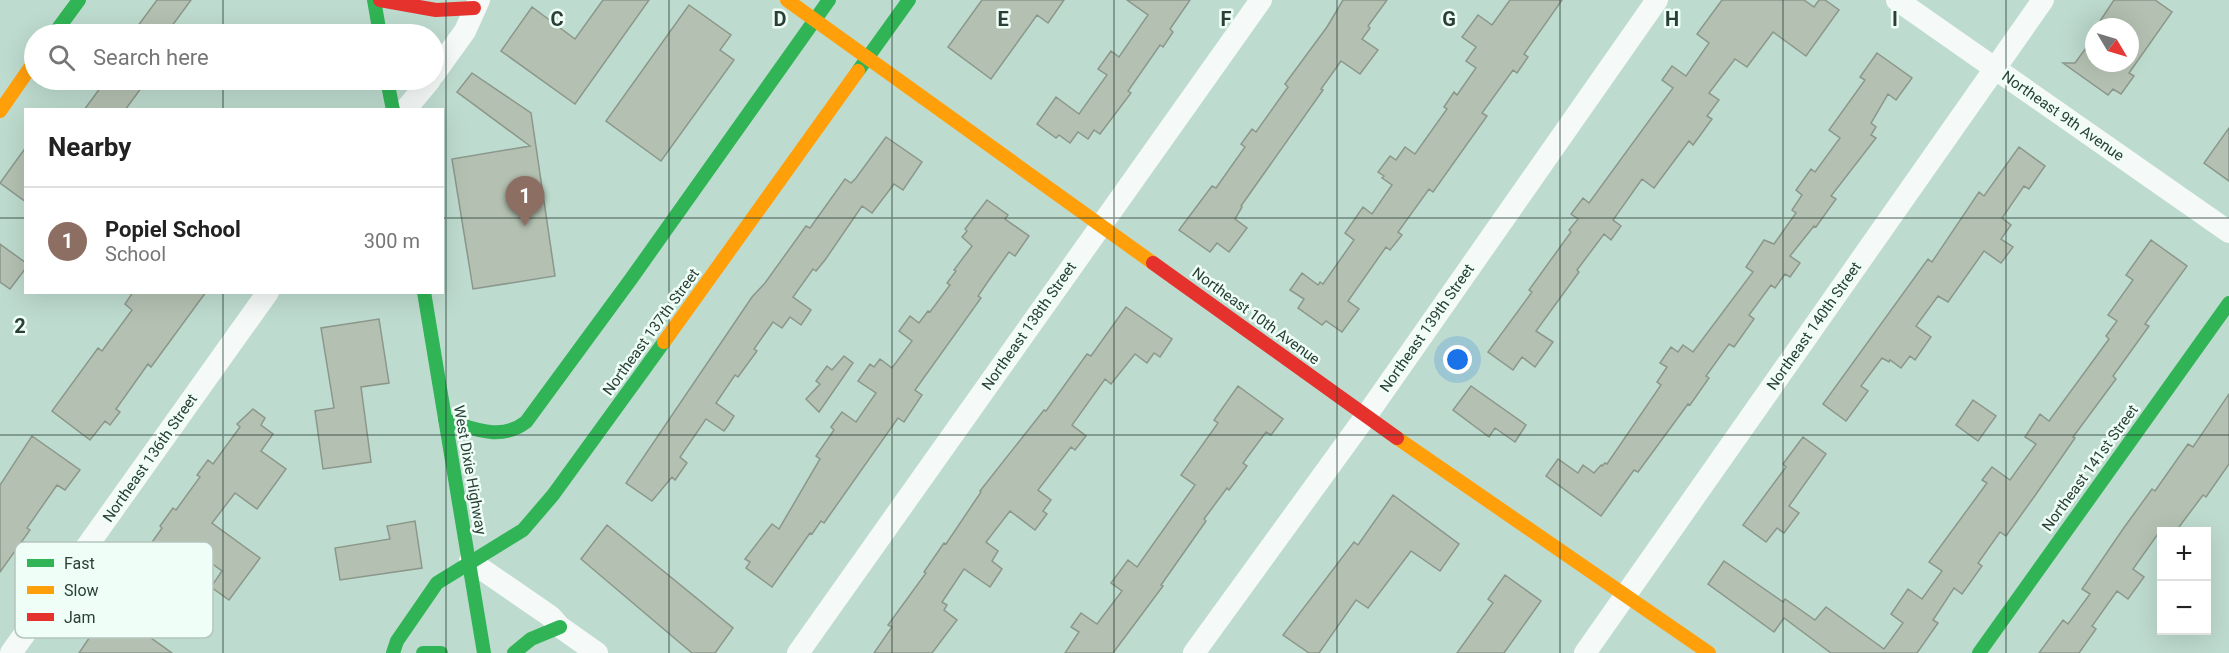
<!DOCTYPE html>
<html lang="en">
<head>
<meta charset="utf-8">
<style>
  :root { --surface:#fff; --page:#f6f6f6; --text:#222; --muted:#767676; --line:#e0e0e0; --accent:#1a73e8 }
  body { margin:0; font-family:Roboto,sans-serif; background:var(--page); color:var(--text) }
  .controls { position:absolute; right:18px; bottom:18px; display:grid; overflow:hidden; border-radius:0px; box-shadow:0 6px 24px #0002 }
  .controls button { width:54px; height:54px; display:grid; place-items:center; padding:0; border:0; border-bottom:2px solid var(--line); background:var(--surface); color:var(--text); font:30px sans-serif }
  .compass { position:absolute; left:2085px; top:18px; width:54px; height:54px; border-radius:50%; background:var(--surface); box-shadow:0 6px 24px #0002; rotate:128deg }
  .you { position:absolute; left:1458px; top:360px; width:21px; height:21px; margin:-15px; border:4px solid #fff; border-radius:50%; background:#1a73e8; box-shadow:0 0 0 9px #1a73e833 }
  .badge { display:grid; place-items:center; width:39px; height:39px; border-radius:50%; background:var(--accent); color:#fff; font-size:20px; font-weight:700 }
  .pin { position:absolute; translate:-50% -50px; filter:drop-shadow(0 2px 3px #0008) }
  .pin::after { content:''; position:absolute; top:32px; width:21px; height:18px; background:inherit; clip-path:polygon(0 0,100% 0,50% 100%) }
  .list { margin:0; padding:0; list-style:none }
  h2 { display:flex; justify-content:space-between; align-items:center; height:78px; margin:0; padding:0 24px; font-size:26px }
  h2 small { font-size:20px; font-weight:400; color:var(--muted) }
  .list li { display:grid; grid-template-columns:39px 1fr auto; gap:18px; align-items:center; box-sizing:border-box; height:108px; padding:0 24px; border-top:2px solid var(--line) }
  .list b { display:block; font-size:22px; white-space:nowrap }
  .list p { margin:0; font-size:20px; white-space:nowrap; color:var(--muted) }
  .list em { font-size:20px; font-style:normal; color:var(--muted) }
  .icon { flex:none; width:33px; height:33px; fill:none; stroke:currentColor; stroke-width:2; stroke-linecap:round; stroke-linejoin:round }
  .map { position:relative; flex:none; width:2229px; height:653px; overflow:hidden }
  .search { position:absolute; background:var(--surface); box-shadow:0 6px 24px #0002; left:24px; top:24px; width:420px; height:66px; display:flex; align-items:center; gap:15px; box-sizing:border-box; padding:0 21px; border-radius:33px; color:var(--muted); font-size:22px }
  .panel { position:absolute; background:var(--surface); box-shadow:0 6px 24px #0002; left:24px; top:108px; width:420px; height:186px; border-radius:0px }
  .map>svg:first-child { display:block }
  .building { fill:#b4c1b2; stroke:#8b978a; stroke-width:1.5 }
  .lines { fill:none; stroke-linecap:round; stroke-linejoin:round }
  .street { stroke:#f5faf8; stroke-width:22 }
  .fast { stroke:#30b455; stroke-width:14 }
  .slow { stroke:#ff9f0a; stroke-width:14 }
  .jam { stroke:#e5322d; stroke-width:14 }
  .grid { fill:none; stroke:#2a3f36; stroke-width:1.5; stroke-opacity:0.55 }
  .labels { text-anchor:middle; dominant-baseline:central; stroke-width:5; stroke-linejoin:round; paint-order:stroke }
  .street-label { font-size:15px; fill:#2a3f36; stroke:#effff7 }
  .key { fill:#effff7; stroke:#b4c5bd; stroke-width:1.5 }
  .key-label { font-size:16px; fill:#2a3f36 }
  .grid-label { font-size:20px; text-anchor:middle; font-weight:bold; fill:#2a3f36; stroke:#effff7; stroke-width:5; stroke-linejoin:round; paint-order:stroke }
</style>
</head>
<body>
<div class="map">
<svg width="2229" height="653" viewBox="0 0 2229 653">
  <rect width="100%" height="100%" fill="#bedbcf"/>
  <path class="building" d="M 157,0 L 191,0 L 166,34 L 132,34 Z
    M 603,0 L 649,0 L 575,104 L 501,51 L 532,7 L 575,39 Z
    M 982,0 L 1064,0 L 1048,23 L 1037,15 L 991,79 L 948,47 Z
    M 1127,0 L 1190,0 L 1170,29 L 1173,32 L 1163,47 L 1160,45 L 1128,91 L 1131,93 L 1100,134 L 1094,130 L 1088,139 L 1078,132 L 1070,143 L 1059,135 L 1056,138 L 1037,124 L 1056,97 L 1079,114 L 1107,75 L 1098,69 L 1111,51 L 1119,57 L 1148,15 Z
    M 1343,0 L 1387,0 L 1368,26 L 1370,28 L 1362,39 L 1378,50 L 1360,74 L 1341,61 L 1321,89 L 1323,90 L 1241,206 L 1242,207 L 1235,219 L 1247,228 L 1229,252 L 1217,243 L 1210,252 L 1179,230 L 1212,186 L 1216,188 L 1245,147 L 1241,144 L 1252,129 L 1256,132 L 1288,87 L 1285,84 L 1327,27 Z
    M 1510,0 L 1562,0 L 1524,54 L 1528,57 L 1517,73 L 1513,70 L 1482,113 L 1487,116 L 1433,192 L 1429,189 L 1398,232 L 1402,235 L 1390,250 L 1386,247 L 1348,301 L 1359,309 L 1342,332 L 1326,321 L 1322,325 L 1298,308 L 1304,299 L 1290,290 L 1302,273 L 1318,285 L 1320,282 L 1323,284 L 1354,240 L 1345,233 L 1363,207 L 1372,214 L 1392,185 L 1382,178 L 1384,176 L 1378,172 L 1390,156 L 1396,160 L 1405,147 L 1415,154 L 1447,109 L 1444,107 L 1454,92 L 1457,95 L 1476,68 L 1466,61 L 1476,47 L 1462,37 L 1478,15 L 1492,25 Z
    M 1722,0 L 1804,0 L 1814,7 L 1819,0 L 1825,0 L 1839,10 L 1806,56 L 1773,32 L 1747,67 L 1735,59 L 1709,93 L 1719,100 L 1707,116 L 1712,119 L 1693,145 L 1689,141 L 1654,188 L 1642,179 L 1613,220 L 1621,226 L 1611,240 L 1604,234 L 1577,270 L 1579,272 L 1536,331 L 1553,342 L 1535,367 L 1522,357 L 1513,370 L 1488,352 L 1532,292 L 1529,290 L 1571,232 L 1569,230 L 1578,219 L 1571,214 L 1583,198 L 1589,203 L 1673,88 L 1662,80 L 1672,66 L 1686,76 L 1709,43 L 1697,34 Z
    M 2114,0 L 2155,0 L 2172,12 L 2129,73 L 2134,76 L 2121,94 L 2113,89 L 2108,95 L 2063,63 L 2075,63 L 2094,37 L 2094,63 L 2130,63 L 2130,27 L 2108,27 L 2100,21 Z
    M 689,5 L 731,35 L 720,50 L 734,60 L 661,161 L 606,121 Z
    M 1877,53 L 1912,78 L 1896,100 L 1888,94 L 1871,123 L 1876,127 L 1871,135 L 1876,138 L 1831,196 L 1836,199 L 1816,227 L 1814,226 L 1790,256 L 1800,263 L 1790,277 L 1785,274 L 1775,288 L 1771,285 L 1749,315 L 1754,319 L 1734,347 L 1729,344 L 1706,376 L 1709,378 L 1690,405 L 1688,404 L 1638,472 L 1634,470 L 1601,516 L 1546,476 L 1558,459 L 1578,473 L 1583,465 L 1594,473 L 1601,465 L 1602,466 L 1605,463 L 1607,464 L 1661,385 L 1657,382 L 1667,367 L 1660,363 L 1671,347 L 1678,352 L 1683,345 L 1693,352 L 1753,272 L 1746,267 L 1764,240 L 1774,244 L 1796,213 L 1792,210 L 1802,195 L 1796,190 L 1811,169 L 1815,172 L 1840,138 L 1829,130 L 1865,80 L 1860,77 Z
    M 472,73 L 531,113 L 555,276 L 473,289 L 452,159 L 530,146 L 457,92 Z
    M 106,80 L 133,80 L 142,87 L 125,110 L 84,110 Z
    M 2229,128 L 2229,181 L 2204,163 Z
    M 886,137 L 922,162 L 903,190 L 894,184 L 872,213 L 862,206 L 825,260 L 816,271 L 813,269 L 793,297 L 811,310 L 801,325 L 790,317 L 782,328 L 773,322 L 754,349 L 757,351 L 738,377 L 735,375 L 716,403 L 734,416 L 729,424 L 724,431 L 706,419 L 680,457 L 687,463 L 675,480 L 672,477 L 652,501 L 626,483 L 752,297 L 765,283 L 806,226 L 810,228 L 845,179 L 851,183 L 856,178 Z
    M 26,147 L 26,202 L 0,183 Z
    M 2019,147 L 2045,166 L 2029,189 L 2024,186 L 2002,218 L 2011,225 L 2001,239 L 2013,247 L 2001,263 L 1984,251 L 1948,302 L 1938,296 L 1916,326 L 1931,337 L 1915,360 L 1910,356 L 1901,368 L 1890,360 L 1889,362 L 1882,358 L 1861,386 L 1868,391 L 1846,421 L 1823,404 L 1928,259 L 1932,262 L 1979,192 L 1984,196 Z
    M 987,200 L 1008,215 L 1005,219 L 1029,236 L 1015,256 L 1009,252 L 989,280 L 978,296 L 981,298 L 915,390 L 922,395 L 904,422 L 898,418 L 824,523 L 821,521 L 812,534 L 810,533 L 772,587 L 746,568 L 750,562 L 745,559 L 772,524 L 779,529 L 820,459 L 816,456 L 834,430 L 831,427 L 842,412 L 856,422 L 876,393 L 858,381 L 870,364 L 874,367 L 880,359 L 892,368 L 912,341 L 899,331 L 910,316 L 919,323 L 928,311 L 930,312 L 950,285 L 947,283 L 956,271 L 954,270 L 972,246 L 962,237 L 967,231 L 965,229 Z
    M 2151,240 L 2187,266 L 2145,324 L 2149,326 L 2113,376 L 2116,379 L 2073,437 L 2075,438 L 2034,497 L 2006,536 L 2000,532 L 1978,563 L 1982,566 L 1962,594 L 1954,588 L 1933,620 L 1938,623 L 1917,653 L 1831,653 L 1784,618 L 1774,632 L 1708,584 L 1724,561 L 1783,602 L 1785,599 L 1815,620 L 1826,607 L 1884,649 L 1903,623 L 1891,614 L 1908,589 L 1922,599 L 1942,571 L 1929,562 L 1987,483 L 1982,480 L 1992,467 L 2010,480 L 2036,444 L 2025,437 L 2040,414 L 2049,421 L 2109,339 L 2106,336 L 2117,321 L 2108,315 L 2133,280 L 2126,275 Z
    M 0,244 L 26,263 L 26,268 L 10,289 L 0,282 Z
    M 133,292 L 206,292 L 151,367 L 148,364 L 116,409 L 120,412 L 110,425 L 105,421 L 90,440 L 52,411 L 98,348 L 102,351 L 132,310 L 125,304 Z
    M 1126,307 L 1172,339 L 1160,357 L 1154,353 L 1147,363 L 1135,354 L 1111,384 L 1105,379 L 1072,425 L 1086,436 L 1075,450 L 1071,447 L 1038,490 L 1051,500 L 1043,511 L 1047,514 L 1035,530 L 1010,511 L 986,542 L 998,551 L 992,561 L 1002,569 L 990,587 L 964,569 L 942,602 L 947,605 L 944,610 L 957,620 L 932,653 L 874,653 L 892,627 L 888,625 L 926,573 L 924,572 L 944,543 L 946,544 L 981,492 L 980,491 L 1044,410 L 1046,411 L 1087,354 L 1091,356 Z
    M 379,319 L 389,383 L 361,387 L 371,462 L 323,469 L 315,411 L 334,408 L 321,328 Z
    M 844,356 L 853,363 L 819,412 L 806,399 L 820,384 L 816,381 L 827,366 L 832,370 Z
    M 1238,386 L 1283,419 L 1271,435 L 1266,432 L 1243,463 L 1247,466 L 1229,490 L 1227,488 L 1204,519 L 1206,521 L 1161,585 L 1163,586 L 1113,653 L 1065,653 L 1079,632 L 1071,627 L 1081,613 L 1097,624 L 1122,591 L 1111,583 L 1128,560 L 1137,567 L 1195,485 L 1181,475 L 1218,423 L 1214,420 Z
    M 1471,386 L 1526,425 L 1515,442 L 1495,428 L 1489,437 L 1453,410 Z
    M 2229,394 L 2229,464 L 2206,497 L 2203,495 L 2176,531 L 2160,531 L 2133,569 L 2144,577 L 2128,599 L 2117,591 L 2092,626 L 2096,629 L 2079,653 L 2039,653 L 2063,620 L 2068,624 L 2090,594 L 2082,589 L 2123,529 L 2152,489 L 2155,491 L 2188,444 L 2193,447 Z
    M 1973,400 L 1996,416 L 1978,441 L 1956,425 Z
    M 253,409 L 265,418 L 261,425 L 273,434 L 261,451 L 286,469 L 257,509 L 235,493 L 212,523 L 260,558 L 229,600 L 211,587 L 222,571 L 185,544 L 165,572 L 167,574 L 148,602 L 163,612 L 147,635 L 172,653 L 79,653 L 98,625 L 97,624 L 108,607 L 112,610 L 150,550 L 148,548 L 162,528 L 160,526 L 173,508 L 176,510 L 200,477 L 197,475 L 208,460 L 213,464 L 240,427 L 237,424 Z
    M 32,436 L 80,470 L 65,490 L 57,485 L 27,528 L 30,530 L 0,572 L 0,485 Z
    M 1803,437 L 1826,454 L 1789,506 L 1799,513 L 1784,533 L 1777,528 L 1766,542 L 1743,525 L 1786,467 L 1783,464 Z
    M 1393,495 L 1459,544 L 1440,571 L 1411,551 L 1368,608 L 1356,600 L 1319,653 L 1309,653 L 1283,635 L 1354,542 L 1358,545 Z
    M 415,521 L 422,568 L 340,580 L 335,548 L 390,539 L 387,526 Z
    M 607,525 L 733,628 L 715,653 L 692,653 L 581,559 Z
    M 1505,575 L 1541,601 L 1504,653 L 1457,653 L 1493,603 L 1488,599 Z"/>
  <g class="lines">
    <path class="street" d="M 1897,0 L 2229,232
      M 434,74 L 465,31 L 479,0
      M 405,110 L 430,80
      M 470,561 L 550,616 L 560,627 L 597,653
      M 11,653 L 268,292
      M 798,653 L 1261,0
      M 1194,653 L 1366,416 L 1657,0
      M 1585,653 L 2043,0"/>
    <path class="fast" d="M 374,0 L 380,34
      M 54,34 L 79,0
      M 858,71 L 909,0
      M 387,80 L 393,110
      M 424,292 L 484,653
      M 445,420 C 473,428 500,442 526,422 L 631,279 L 829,0
      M 393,653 L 397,641 L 437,583 L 523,530 L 553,495 L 664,342
      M 423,653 L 441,653
      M 514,653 L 531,639 L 560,627
      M 1979,653 L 2229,303"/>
    <path class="slow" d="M 787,0 L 1153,263
      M 0,111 L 34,62
      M 664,342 L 858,71
      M 1397,438 L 1709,653"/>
    <path class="jam" d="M 380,0 L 436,10 L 474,8
      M 1153,263 L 1397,438"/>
  </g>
  <path class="grid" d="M 223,0 L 223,34M 446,0 L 446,653M 669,0 L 669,653M 892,0 L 892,653M 1114,0 L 1114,653M 1337,0 L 1337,653M 1560,0 L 1560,653M 1783,0 L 1783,653M 2006,0 L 2006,653M 223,80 L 223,110M 0,218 L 26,218M 442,218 L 2229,218M 223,292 L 223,653M 0,435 L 2229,435"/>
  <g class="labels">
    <g class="street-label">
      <text transform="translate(2063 116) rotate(35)">Northeast 9th Avenue</text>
      <text transform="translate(1256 316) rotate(36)">Northeast 10th Avenue</text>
      <text transform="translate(1029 326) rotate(-55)">Northeast 138th Street</text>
      <text transform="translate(1814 326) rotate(-55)">Northeast 140th Street</text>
      <text transform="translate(1427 328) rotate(-55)">Northeast 139th Street</text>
      <text transform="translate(651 332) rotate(-54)">Northeast 137th Street</text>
      <text transform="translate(150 458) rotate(-55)">Northeast 136th Street</text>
      <text transform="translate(2090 468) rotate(-54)">Northeast 141st Street</text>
      <text transform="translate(470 470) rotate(80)">West Dixie Highway</text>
    </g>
  </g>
  <rect x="15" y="542" width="198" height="96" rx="9" class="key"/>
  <rect x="27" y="559" width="27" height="8" fill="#30b455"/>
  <rect x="27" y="586" width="27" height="8" fill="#ff9f0a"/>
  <rect x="27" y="613" width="27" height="8" fill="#e5322d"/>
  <g class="key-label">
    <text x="64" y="569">Fast</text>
    <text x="64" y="596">Slow</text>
    <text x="64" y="623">Jam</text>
  </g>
  <g class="grid-label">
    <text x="557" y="26">C</text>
    <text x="780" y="26">D</text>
    <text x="1003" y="26">E</text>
    <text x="1226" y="26">F</text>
    <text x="1449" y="26">G</text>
    <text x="1672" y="26">H</text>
    <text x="1895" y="26">I</text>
    <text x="20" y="333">2</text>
  </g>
</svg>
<div class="controls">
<button>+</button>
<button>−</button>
</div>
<svg class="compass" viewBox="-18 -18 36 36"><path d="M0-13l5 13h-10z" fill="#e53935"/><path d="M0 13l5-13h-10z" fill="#767676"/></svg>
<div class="you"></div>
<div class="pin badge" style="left:525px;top:226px;background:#8d6e63">1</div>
<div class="search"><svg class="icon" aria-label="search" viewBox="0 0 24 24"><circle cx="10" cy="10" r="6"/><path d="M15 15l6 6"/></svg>Search here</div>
<section class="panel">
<h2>Nearby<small></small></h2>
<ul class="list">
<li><span class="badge" style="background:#8d6e63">1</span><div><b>Popiel School</b><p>School</p></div><em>300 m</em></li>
</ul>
</section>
</div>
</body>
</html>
